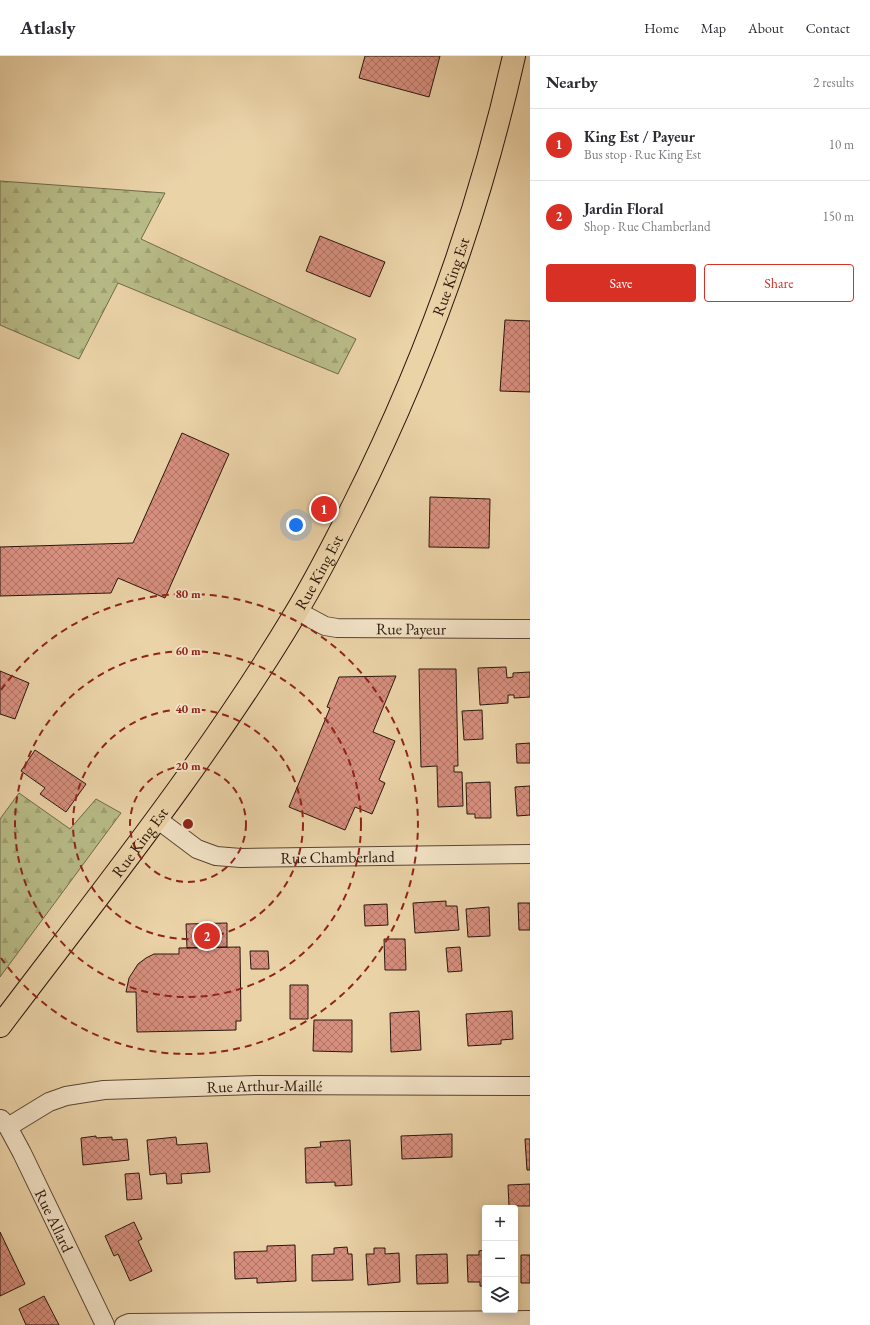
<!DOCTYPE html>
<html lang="en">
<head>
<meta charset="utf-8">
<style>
  :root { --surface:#fff; --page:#f7f7f7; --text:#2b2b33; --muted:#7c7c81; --line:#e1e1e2; --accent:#d93025 }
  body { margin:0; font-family:"EB Garamond",serif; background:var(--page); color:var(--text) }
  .controls { position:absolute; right:12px; bottom:12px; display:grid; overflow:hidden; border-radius:4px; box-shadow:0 2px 10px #0003 }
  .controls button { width:36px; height:36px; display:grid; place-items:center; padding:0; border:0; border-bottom:1px solid var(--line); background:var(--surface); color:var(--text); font:20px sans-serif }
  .you { position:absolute; left:296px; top:469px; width:14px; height:14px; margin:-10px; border:3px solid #fff; border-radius:50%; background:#1a73e8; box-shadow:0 0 0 6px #1a73e833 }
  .badge { display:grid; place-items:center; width:26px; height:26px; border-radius:50%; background:var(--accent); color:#fff; font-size:13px; font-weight:700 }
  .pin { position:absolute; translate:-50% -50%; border:2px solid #fff; box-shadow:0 1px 4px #0006 }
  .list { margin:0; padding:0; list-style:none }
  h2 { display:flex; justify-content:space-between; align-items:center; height:52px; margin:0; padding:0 16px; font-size:17px }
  h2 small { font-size:13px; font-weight:400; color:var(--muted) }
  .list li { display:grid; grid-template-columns:26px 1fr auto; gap:12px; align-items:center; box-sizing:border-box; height:72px; padding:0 16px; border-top:1px solid var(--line) }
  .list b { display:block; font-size:15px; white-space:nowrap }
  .list p { margin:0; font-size:13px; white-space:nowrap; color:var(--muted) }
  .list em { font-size:13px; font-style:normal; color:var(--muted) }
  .actions { display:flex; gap:8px; padding:12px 16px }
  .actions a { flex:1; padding:9px 0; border:1px solid var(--accent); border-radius:4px; text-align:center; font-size:14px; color:var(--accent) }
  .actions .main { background:var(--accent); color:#fff }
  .icon { flex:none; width:22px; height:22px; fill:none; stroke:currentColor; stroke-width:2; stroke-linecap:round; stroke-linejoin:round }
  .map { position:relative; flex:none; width:530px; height:1269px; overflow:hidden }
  header { display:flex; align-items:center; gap:24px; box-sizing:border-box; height:56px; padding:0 20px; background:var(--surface); border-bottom:1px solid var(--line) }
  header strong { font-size:19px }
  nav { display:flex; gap:22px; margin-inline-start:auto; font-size:14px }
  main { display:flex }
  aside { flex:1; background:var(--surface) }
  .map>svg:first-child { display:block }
  .forest { fill:url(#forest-firs); stroke:#71694a }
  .building { fill:url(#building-cross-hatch); stroke:#2a160d }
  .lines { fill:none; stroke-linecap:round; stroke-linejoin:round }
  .minor-casing { stroke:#5a4534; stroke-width:20 }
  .primary-casing { stroke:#2a160d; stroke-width:24 }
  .minor { stroke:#f2e2c6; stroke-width:18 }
  .primary { stroke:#ebd3a8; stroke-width:22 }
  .ring { fill:none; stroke:#8f2418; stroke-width:2; stroke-dasharray:7 5 }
  .labels { text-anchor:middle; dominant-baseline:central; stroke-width:4; stroke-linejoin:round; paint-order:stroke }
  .street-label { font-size:16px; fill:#2a160d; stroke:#f2e2c6 }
  .centre { fill:#8f2418; stroke:#f2e2c6; stroke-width:2 }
  .ring-label { font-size:12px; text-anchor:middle; font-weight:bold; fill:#8f2418; stroke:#f2e2c6; stroke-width:4; stroke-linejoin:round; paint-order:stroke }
</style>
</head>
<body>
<header>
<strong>Atlasly</strong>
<nav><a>Home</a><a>Map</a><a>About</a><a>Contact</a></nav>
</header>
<main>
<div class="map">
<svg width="530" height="1269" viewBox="0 0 530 1269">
  <defs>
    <pattern id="forest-firs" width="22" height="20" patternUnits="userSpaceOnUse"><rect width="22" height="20" fill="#b8bc87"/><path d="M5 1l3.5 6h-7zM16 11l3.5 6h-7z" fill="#9ea173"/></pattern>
    <pattern id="building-cross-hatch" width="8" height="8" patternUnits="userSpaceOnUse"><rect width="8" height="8" fill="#d78f7e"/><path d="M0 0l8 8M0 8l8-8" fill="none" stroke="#af7466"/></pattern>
  </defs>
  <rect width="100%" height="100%" fill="#ebd3a8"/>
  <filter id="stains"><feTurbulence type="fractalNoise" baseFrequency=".005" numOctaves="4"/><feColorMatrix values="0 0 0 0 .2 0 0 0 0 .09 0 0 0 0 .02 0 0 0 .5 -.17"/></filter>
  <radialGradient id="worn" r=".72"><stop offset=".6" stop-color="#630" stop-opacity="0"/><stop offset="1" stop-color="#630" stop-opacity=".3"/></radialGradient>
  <path class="forest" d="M 0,125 L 165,137 L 141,183 L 356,283 L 338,318 L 118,227 L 79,303 L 0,269 Z
    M 19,737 L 70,773 L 96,743 L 121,757 L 0,921 L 0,763 Z"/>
  <path class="building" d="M 365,0 L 440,0 L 429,41 L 359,22 Z
    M 320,180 L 385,206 L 370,241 L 306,215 Z
    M 505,264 L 530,265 L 530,336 L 500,335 Z
    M 182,377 L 229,398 L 165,542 L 118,522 L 111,537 L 0,540 L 0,491 L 133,487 Z
    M 430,441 L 490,443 L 489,492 L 429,491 Z
    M 506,611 L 507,622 L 513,621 L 513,617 L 530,616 L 530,641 L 514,642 L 514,639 L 508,639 L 508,647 L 480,649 L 478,612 Z
    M 419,613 L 456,613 L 458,710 L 454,710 L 454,716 L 462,716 L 463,750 L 438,751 L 437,710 L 421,711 Z
    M 0,615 L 29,627 L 15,663 L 0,658 Z
    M 396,620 L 373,676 L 395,685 L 379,724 L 385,727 L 372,758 L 355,751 L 345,774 L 289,751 L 330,652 L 327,651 L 339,621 Z
    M 482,654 L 483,683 L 464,684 L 462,655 Z
    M 530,687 L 530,707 L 517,707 L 516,688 Z
    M 35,694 L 86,728 L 66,756 L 40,738 L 45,732 L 21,715 Z
    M 490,726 L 491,762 L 475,762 L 475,758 L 467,758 L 466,727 Z
    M 530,730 L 530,759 L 517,760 L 515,731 Z
    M 446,845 L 446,850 L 457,850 L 459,874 L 415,877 L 413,847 Z
    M 518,847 L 530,847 L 530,874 L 519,874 Z
    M 387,848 L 388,869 L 365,870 L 364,849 Z
    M 489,851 L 490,880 L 468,881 L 466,853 Z
    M 227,867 L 227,891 L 187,892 L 186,868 Z
    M 384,883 L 405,883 L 406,914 L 385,914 Z
    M 240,891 L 241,965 L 236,965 L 236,974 L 137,976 L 136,936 L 126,936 L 129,922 L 138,908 L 146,902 L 154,898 L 179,898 L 179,892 Z
    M 460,891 L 462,915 L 448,916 L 446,892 Z
    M 250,895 L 268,895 L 269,913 L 251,913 Z
    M 290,929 L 308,929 L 308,963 L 290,963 Z
    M 419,955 L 421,994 L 391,996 L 390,957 Z
    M 512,955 L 513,983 L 501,984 L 501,988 L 468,990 L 466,958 Z
    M 314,964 L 352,964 L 352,996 L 313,995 Z
    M 452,1078 L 452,1101 L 402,1103 L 401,1080 Z
    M 96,1080 L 96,1082 L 112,1081 L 112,1084 L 127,1083 L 129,1104 L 83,1109 L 81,1082 Z
    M 176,1081 L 177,1089 L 207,1087 L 210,1116 L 181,1118 L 182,1127 L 167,1128 L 166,1117 L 150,1119 L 147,1084 Z
    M 525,1083 L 530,1083 L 530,1114 L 527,1114 Z
    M 350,1084 L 352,1129 L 335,1130 L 335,1126 L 306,1127 L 305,1092 L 321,1091 L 320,1086 Z
    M 139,1117 L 142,1143 L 127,1144 L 125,1118 Z
    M 530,1128 L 530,1150 L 509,1150 L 508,1129 Z
    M 134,1166 L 142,1183 L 138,1185 L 152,1215 L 130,1225 L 118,1198 L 114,1200 L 105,1180 Z
    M 0,1176 L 25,1228 L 0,1240 Z
    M 295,1189 L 296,1225 L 257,1227 L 257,1222 L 235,1223 L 234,1196 L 267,1195 L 267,1190 Z
    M 347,1191 L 348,1198 L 352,1198 L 353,1224 L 312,1225 L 312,1199 L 334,1198 L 334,1192 Z
    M 374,1192 L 385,1192 L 385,1198 L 399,1197 L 400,1226 L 368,1229 L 366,1198 L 374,1198 Z
    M 485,1194 L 485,1230 L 480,1230 L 480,1226 L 468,1226 L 467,1199 L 479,1199 L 479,1195 Z
    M 447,1198 L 448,1227 L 417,1228 L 416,1199 Z
    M 521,1199 L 530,1199 L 530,1227 L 521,1227 Z
    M 44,1240 L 59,1269 L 26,1269 L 19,1253 Z"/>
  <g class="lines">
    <g class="minor-casing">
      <g id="minor">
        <path id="s1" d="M 297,555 L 325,570 L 337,572 L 530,573"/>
        <path id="s2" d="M 157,763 L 197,793 L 216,800 L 241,802 L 530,798"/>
        <path id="s3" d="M 1,1063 L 8,1071 L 22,1097 L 105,1269"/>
        <path id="s4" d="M 8,1071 L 49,1046 L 66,1040 L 104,1034 L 257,1029 L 530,1030"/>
        <path d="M 124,1269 L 129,1267 L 530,1264"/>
      </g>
    </g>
    <g class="primary-casing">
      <g id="primary">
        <path id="s5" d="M 0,970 C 102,835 208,703 295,558 C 316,523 335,486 353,450 C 425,307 479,156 514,0"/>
      </g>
    </g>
    <use href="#minor" class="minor"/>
    <use href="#primary" class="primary"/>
  </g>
  <g class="ring">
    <circle cx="188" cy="768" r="58"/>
    <circle cx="188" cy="768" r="115"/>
    <circle cx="188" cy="768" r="173"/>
    <path d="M1 634A230 230 0 1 1 1 902"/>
  </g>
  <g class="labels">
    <g class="street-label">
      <text stroke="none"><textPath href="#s5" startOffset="879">Rue King Est</textPath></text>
      <text stroke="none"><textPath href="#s5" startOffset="555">Rue King Est</textPath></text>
      <text stroke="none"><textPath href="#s1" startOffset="118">Rue Payeur</textPath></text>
      <text stroke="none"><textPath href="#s5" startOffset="231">Rue King Est</textPath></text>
      <text stroke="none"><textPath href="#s2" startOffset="192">Rue Chamberland</textPath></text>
      <text stroke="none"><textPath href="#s4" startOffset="265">Rue Arthur-Maillé</textPath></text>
      <text stroke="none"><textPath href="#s3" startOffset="115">Rue Allard</textPath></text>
    </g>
  </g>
  <circle cx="188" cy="768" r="6" class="centre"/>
  <g class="ring-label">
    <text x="188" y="542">80 m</text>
    <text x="188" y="599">60 m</text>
    <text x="188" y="657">40 m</text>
    <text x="188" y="714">20 m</text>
  </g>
  <rect width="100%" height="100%" filter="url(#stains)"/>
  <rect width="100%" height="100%" fill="url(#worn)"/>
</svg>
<div class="controls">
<button>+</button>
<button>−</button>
<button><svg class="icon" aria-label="layers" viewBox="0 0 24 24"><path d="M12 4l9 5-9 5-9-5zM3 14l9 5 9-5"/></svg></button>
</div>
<div class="you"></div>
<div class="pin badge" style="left:324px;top:453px">1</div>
<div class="pin badge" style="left:207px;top:880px">2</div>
</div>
<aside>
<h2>Nearby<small>2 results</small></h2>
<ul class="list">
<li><span class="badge">1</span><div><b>King Est / Payeur</b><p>Bus stop · Rue King Est</p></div><em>10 m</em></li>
<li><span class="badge">2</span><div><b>Jardin Floral</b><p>Shop · Rue Chamberland</p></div><em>150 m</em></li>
</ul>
<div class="actions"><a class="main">Save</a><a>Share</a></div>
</aside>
</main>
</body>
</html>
